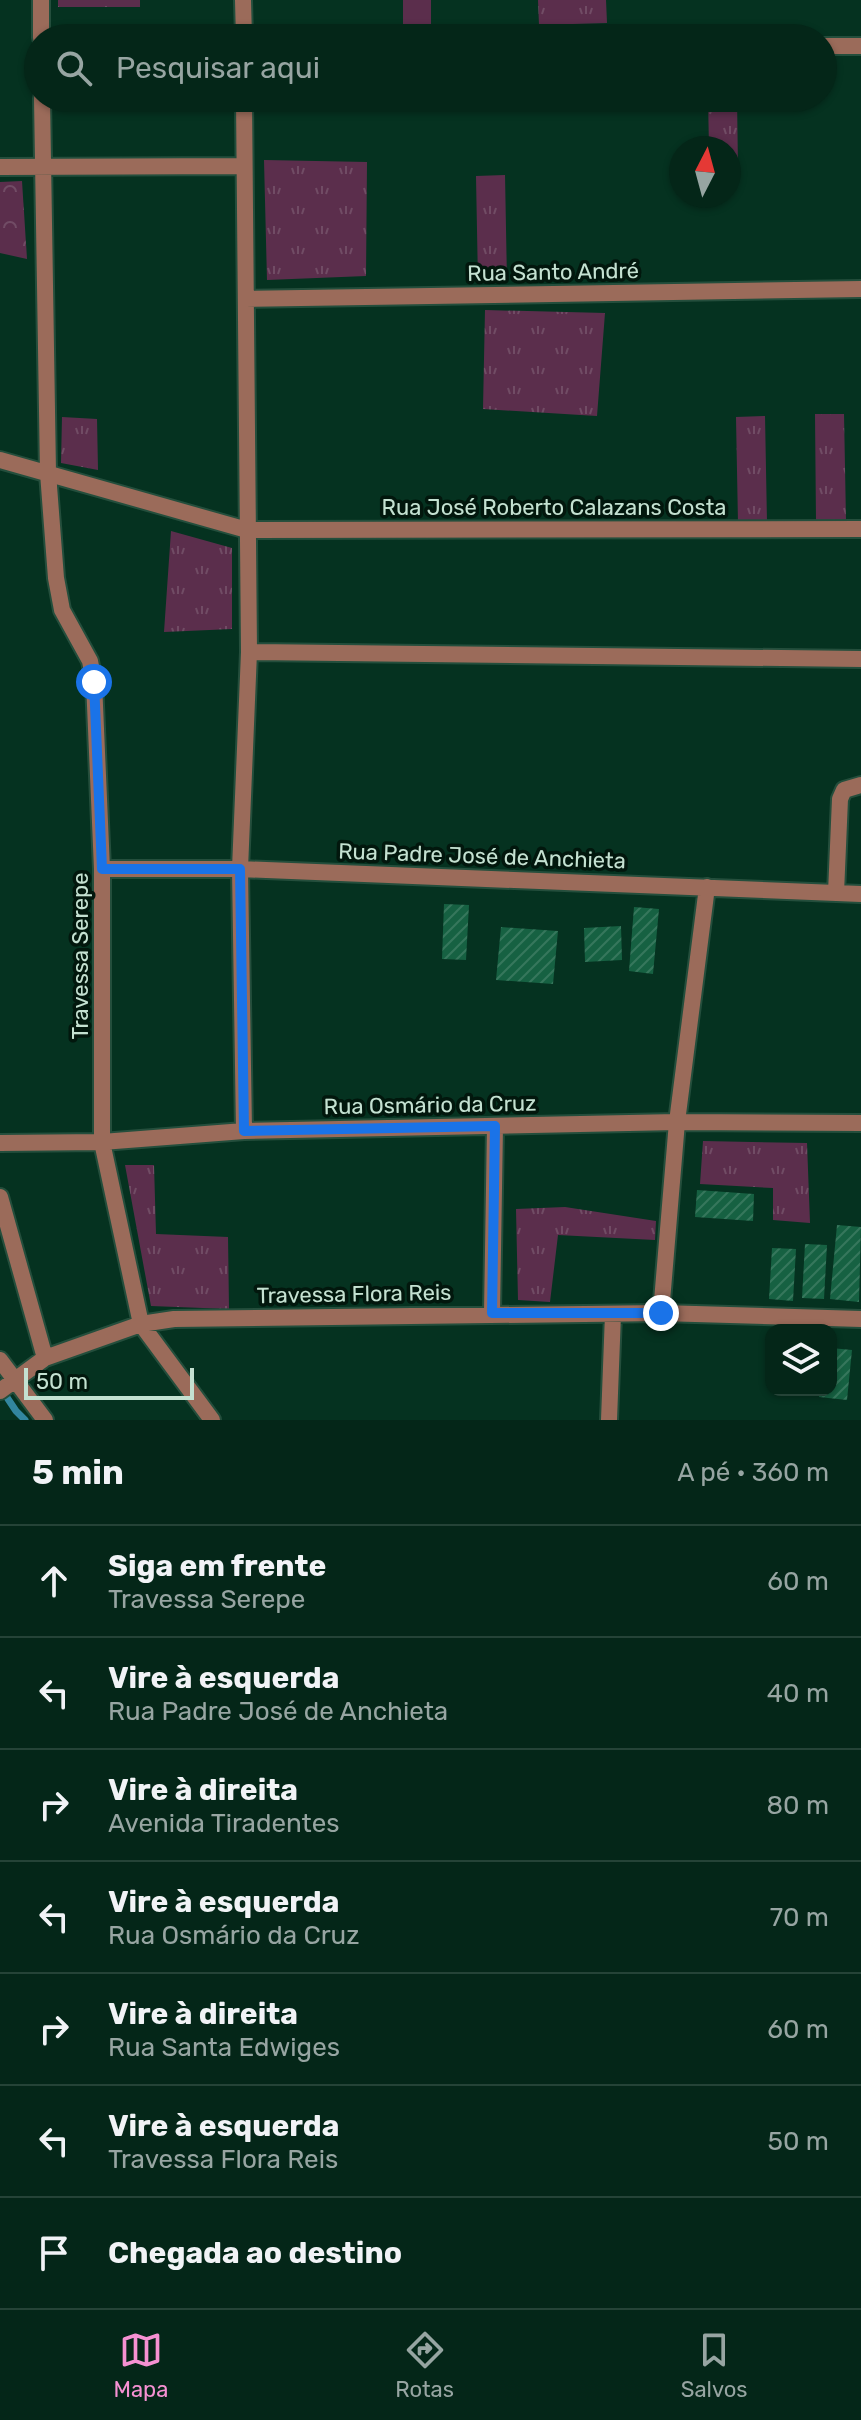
<!DOCTYPE html>
<html lang="pt">
<head>
<meta charset="utf-8">
<style>
  :root { --surface:#042618; --page:#0d2e21; --text:#f1f3f6; --muted:#97a5a2; --line:#254337; --accent:#f591d2 }
  body { margin:0; font-family:Rubik,sans-serif; background:var(--page); color:var(--text) }
  .controls { position:absolute; right:24px; bottom:24px; display:grid; overflow:hidden; border-radius:16px; box-shadow:0 2px 6px #0004 }
  .controls button { width:72px; height:72px; display:grid; place-items:center; padding:0; border:0; border-bottom:2px solid var(--line); background:var(--surface); color:var(--text); font:40px sans-serif }
  .compass { position:absolute; left:669px; top:136px; width:72px; height:72px; border-radius:50%; background:var(--surface); box-shadow:0 2px 6px #0004; rotate:6deg }
  .scale { position:absolute; left:24px; bottom:20px; width:170px; box-sizing:border-box; padding-left:8px; border:4px solid #c4e1d1; border-top:0; font-size:22px; line-height:28px; white-space:nowrap; color:#c4e1d1; -webkit-text-stroke:6px #02170d; paint-order:stroke }
  .stop { position:absolute; width:24px; height:24px; margin:-18px; border:6px solid #1a73e8; border-radius:50%; background:#fff }
  .stop.end { background:#1a73e8; border-color:#fff; box-shadow:0 2px 8px #0008 }
  .list { margin:0; padding:0; list-style:none }
  h2 { display:flex; justify-content:space-between; align-items:center; height:104px; margin:0; padding:0 32px; font-size:34px }
  h2 small { font-size:26px; font-weight:400; color:var(--muted) }
  .list li { display:grid; grid-template-columns:52px 1fr auto; gap:24px; align-items:center; box-sizing:border-box; height:112px; padding:0 32px; border-top:2px solid var(--line) }
  .list b { display:block; font-size:30px; white-space:nowrap }
  .list p { margin:0; font-size:26px; white-space:nowrap; color:var(--muted) }
  .list em { font-size:26px; font-style:normal; color:var(--muted) }
  .icon { flex:none; width:44px; height:44px; fill:none; stroke:currentColor; stroke-width:2; stroke-linecap:round; stroke-linejoin:round }
  .map { position:relative; flex:none; width:861px; height:1420px; overflow:hidden }
  .search { position:absolute; background:var(--surface); box-shadow:0 2px 6px #0004; left:24px; right:24px; top:24px; height:88px; display:flex; align-items:center; gap:20px; box-sizing:border-box; padding:0 28px; border-radius:44px; color:var(--muted); font-size:30px }
  .sheet { height:888px; background:var(--surface) }
  nav { display:flex; justify-content:space-around; align-items:center; box-sizing:border-box; height:112px; border-top:2px solid var(--line); background:var(--surface); font-size:22px; color:var(--muted) }
  nav a { display:grid; justify-items:center; gap:4px }
  nav .on { color:var(--accent) }
  .map>svg:first-child { display:block }
  .grass { fill:url(#grass-tufts) }
  .park { fill:url(#park-crowns) }
  .lines { fill:none; stroke-linecap:round; stroke-linejoin:round }
  .stream { stroke:#32869f; stroke-width:7 }
  .building { fill:url(#building-hatch) }
  .minor-casing { stroke:#244e3c; stroke-width:20 }
  .minor { stroke:#9b6b5a; stroke-width:16 }
  .route { stroke:#1a73e8; stroke-width:10 }
  .labels { text-anchor:middle; dominant-baseline:central; stroke-width:7; stroke-linejoin:round; paint-order:stroke }
  .street-label { font-size:22px; fill:#c4e1d1; stroke:#02170d }
</style>
</head>
<body>
<div class="map">
<svg width="861" height="1420" viewBox="0 0 861 1420">
  <defs>
    <pattern id="grass-tufts" width="24" height="20" patternUnits="userSpaceOnUse" patternTransform="scale(2)"><rect width="24" height="20" fill="#5b2e4c"/><path d="M3 7l-1-3M5 7V3M7 7l1-3M15 17l-1-3M17 17v-4M19 17l1-3" fill="none" stroke="#714c65"/></pattern>
    <pattern id="park-crowns" width="20" height="18" patternUnits="userSpaceOnUse" patternTransform="scale(2)"><rect width="20" height="18" fill="#5b2e4c"/><path d="M2 6a3 3 0 1 1 6 0M12 15a3 3 0 1 1 6 0" fill="none" stroke="#714c65"/></pattern>
    <pattern id="building-hatch" width="6" height="6" patternUnits="userSpaceOnUse" patternTransform="scale(2)"><rect width="6" height="6" fill="#166142"/><path d="M-1 1l2-2M0 6l6-6M5 7l2-2" fill="none" stroke="#36775c"/></pattern>
  </defs>
  <rect width="100%" height="100%" fill="#053220"/>
  <path class="grass" d="M 58,0 L 140,0 L 140,7 L 58,7 Z
    M 403,0 L 431,0 L 431,24 L 403,24 Z
    M 538,0 L 606,0 L 607,23 L 539,25 Z
    M 708,98 L 737,98 L 738,169 L 729,170 L 729,148 L 709,148 Z
    M 264,160 L 367,162 L 366,276 L 267,280 Z
    M 505,175 L 507,282 L 478,282 L 476,176 Z
    M 485,310 L 605,313 L 597,416 L 483,409 Z
    M 815,414 L 844,414 L 846,520 L 816,520 Z
    M 765,416 L 767,523 L 738,523 L 736,417 Z
    M 62,417 L 97,419 L 98,470 L 61,463 Z
    M 171,531 L 232,548 L 232,629 L 164,632 Z
    M 703,1141 L 807,1143 L 810,1223 L 773,1220 L 773,1188 L 700,1184 Z
    M 125,1165 L 154,1165 L 156,1234 L 228,1237 L 229,1309 L 151,1306 Z
    M 565,1207 L 656,1221 L 655,1240 L 558,1235 L 550,1302 L 518,1300 L 516,1209 Z"/>
  <path class="park" d="M 22,181 L 27,259 L 0,253 L 0,182 Z"/>
  <g class="lines">
    <path class="stream" d="M 2,1390 L 16,1411 L 25,1420"/>
  </g>
  <path class="building" d="M 444,904 L 469,905 L 466,960 L 442,959 Z
    M 634,907 L 659,909 L 653,974 L 629,971 Z
    M 621,926 L 622,960 L 585,962 L 584,928 Z
    M 501,927 L 558,931 L 553,984 L 496,980 Z
    M 697,1190 L 754,1194 L 753,1221 L 695,1217 Z
    M 837,1225 L 861,1227 L 859,1302 L 830,1299 Z
    M 805,1244 L 827,1245 L 824,1299 L 802,1298 Z
    M 772,1248 L 796,1249 L 793,1301 L 769,1299 Z
    M 831,1348 L 852,1350 L 847,1400 L 819,1397 L 820,1390 L 831,1390 Z"/>
  <g class="lines">
    <g class="minor-casing">
      <path id="minor" d="M 41,0 L 41,38
        M 243,0 L 244,38
        M 823,46 L 861,46
        M 42,98 L 48,473 L 56,578 L 62,610 L 90,661 L 94,682 L 102,869 L 102,1142 L 141,1324 L 212,1420
        M 0,167 L 244,166
        M 246,299 L 861,289
        M 0,460 L 247,530 L 861,529
        M 249,652 L 861,659
        M 102,869 L 240,869 L 861,894
        M 836,893 L 840,799 L 844,790 L 861,785
        M 244,1131 L 240,869 L 249,652 L 244,98
        M 0,1143 L 102,1142 L 244,1131 L 677,1122 L 861,1123
        M 0,1197 L 45,1358
        M 492,1313 L 495,1126
        M 661,1313 L 677,1122 L 707,887
        M 0,1360 L 45,1420
        M 0,1391 L 45,1358 L 141,1324 L 174,1319 L 661,1313 L 861,1319
        M 609,1420 L 613,1314"/>
    </g>
    <use href="#minor" class="minor"/>
  </g>
  <g class="lines">
    <path class="route" d="M 94,682 L 102,869 L 240,869 L 244,1131 L 495,1126 L 492,1313 L 661,1313"/>
  </g>
  <g class="labels">
    <g class="street-label">
      <text transform="translate(553 272) rotate(-1)">Rua Santo André</text>
      <text x="554" y="507">Rua José Roberto Calazans Costa</text>
      <text transform="translate(482 856) rotate(2)">Rua Padre José de Anchieta</text>
      <text transform="translate(80 956) rotate(-90)">Travessa Serepe</text>
      <text transform="translate(430 1105) rotate(-1)">Rua Osmário da Cruz</text>
      <text transform="translate(354 1294) rotate(-1)">Travessa Flora Reis</text>
    </g>
  </g>
</svg>
<div class="controls">
<button><svg class="icon" aria-label="layers" viewBox="0 0 24 24"><path d="M12 4l9 5-9 5-9-5zM3 14l9 5 9-5"/></svg></button>
</div>
<svg class="compass" viewBox="-18 -18 36 36"><path d="M0-13l5 13h-10z" fill="#e53935"/><path d="M0 13l5-13h-10z" fill="#97a5a2"/></svg>
<div class="scale">50 m</div>
<div class="stop" style="left:94px;top:682px"></div>
<div class="stop end" style="left:661px;top:1313px"></div>
<div class="search"><svg class="icon" aria-label="search" viewBox="0 0 24 24"><circle cx="10" cy="10" r="6"/><path d="M15 15l6 6"/></svg>Pesquisar aqui</div>
</div>
<section class="sheet">
<h2>5 min<small>A pé · 360 m</small></h2>
<ul class="list">
<li><svg class="icon" aria-label="ahead" viewBox="0 0 24 24"><path d="M12 20V5M6 11l6-6 6 6"/></svg><div><b>Siga em frente</b><p>Travessa Serepe</p></div><em>60 m</em></li>
<li><svg class="icon" aria-label="left" viewBox="0 0 24 24"><path d="M17 20v-9H6M10 6l-5 5 5 5"/></svg><div><b>Vire à esquerda</b><p>Rua Padre José de Anchieta</p></div><em>40 m</em></li>
<li><svg class="icon" aria-label="right" viewBox="0 0 24 24"><path d="M7 20v-9h11M14 6l5 5-5 5"/></svg><div><b>Vire à direita</b><p>Avenida Tiradentes</p></div><em>80 m</em></li>
<li><svg class="icon" aria-label="left" viewBox="0 0 24 24"><path d="M17 20v-9H6M10 6l-5 5 5 5"/></svg><div><b>Vire à esquerda</b><p>Rua Osmário da Cruz</p></div><em>70 m</em></li>
<li><svg class="icon" aria-label="right" viewBox="0 0 24 24"><path d="M7 20v-9h11M14 6l5 5-5 5"/></svg><div><b>Vire à direita</b><p>Rua Santa Edwiges</p></div><em>60 m</em></li>
<li><svg class="icon" aria-label="left" viewBox="0 0 24 24"><path d="M17 20v-9H6M10 6l-5 5 5 5"/></svg><div><b>Vire à esquerda</b><p>Travessa Flora Reis</p></div><em>50 m</em></li>
<li><svg class="icon" aria-label="arrive" viewBox="0 0 24 24"><path d="M6 21V4h12l-3 4 3 4H6"/></svg><div><b>Chegada ao destino</b></div></li>
</ul>
</section>
<nav>
<a class="on"><svg class="icon" aria-label="map" viewBox="0 0 24 24"><path d="M3 6l6-2 6 2 6-2v14l-6 2-6-2-6 2zM9 4v14M15 6v14"/></svg>Mapa</a>
<a><svg class="icon" aria-label="directions" viewBox="0 0 24 24"><path d="M12 3l9 9-9 9-9-9zM9 14v-3h6M13 9l2 2-2 2"/></svg>Rotas</a>
<a><svg class="icon" aria-label="saved" viewBox="0 0 24 24"><path d="M7 4h10v16l-5-4-5 4z"/></svg>Salvos</a>
</nav>
</body>
</html>
